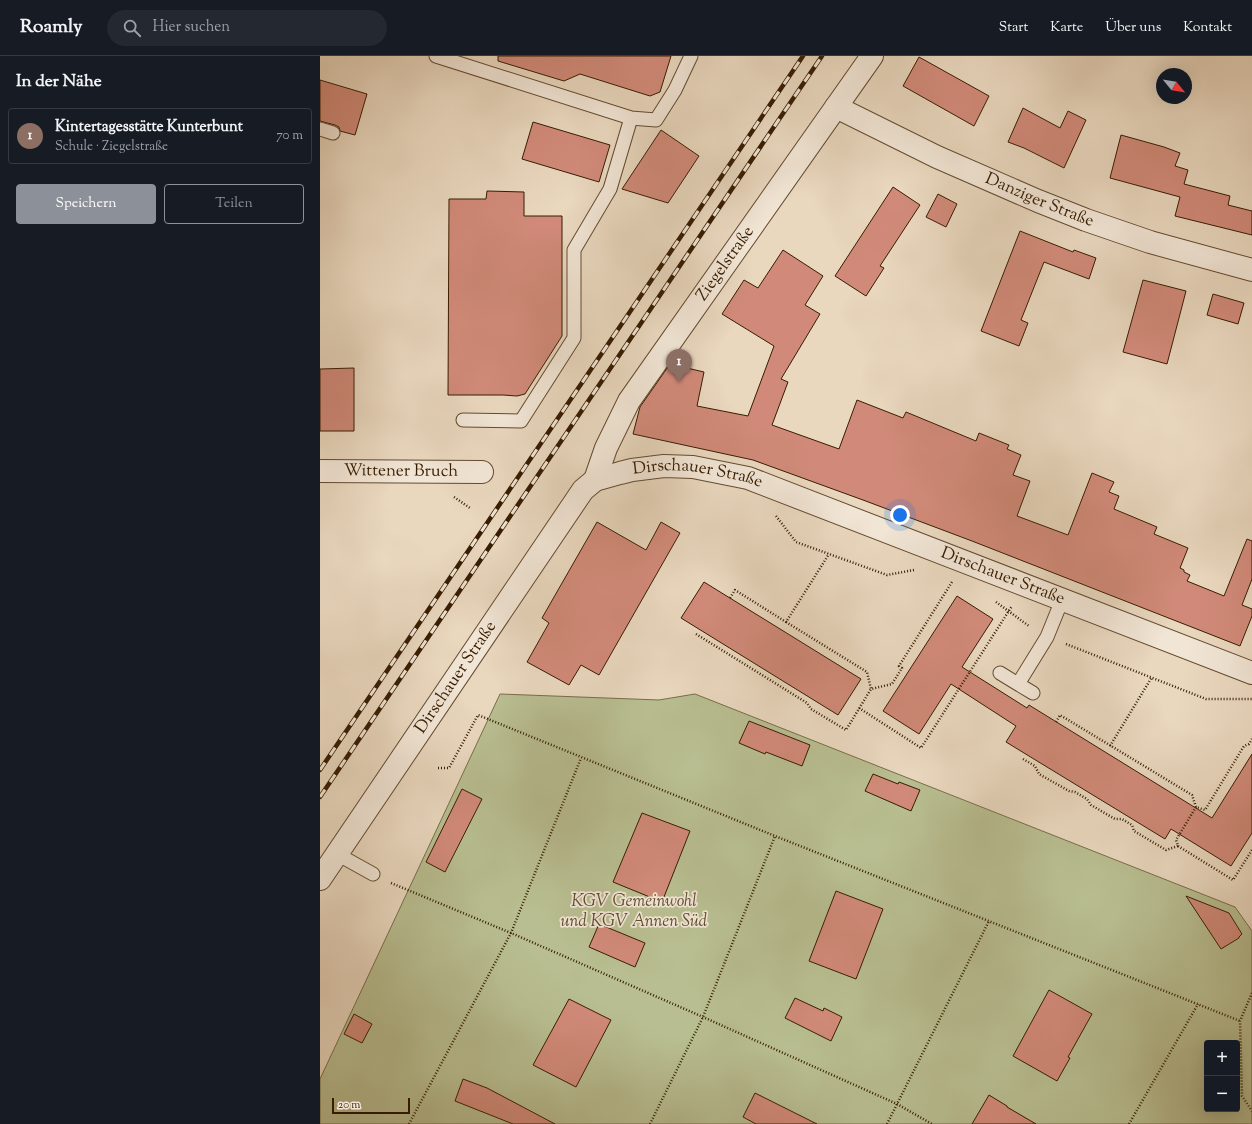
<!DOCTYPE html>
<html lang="de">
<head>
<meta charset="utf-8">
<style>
  :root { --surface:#171b24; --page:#242831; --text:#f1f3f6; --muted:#9ea1a6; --line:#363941; --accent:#8c9099 }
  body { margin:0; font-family:"Sorts Mill Goudy",serif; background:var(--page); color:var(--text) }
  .controls { position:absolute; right:12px; bottom:12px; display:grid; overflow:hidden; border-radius:4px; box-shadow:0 4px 16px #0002 }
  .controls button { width:36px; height:36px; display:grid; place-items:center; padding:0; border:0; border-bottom:1px solid var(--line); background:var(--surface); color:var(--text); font:20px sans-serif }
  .compass { position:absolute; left:836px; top:12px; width:36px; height:36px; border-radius:50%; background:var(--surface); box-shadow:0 4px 16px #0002; rotate:120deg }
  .scale { position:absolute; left:12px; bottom:10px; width:78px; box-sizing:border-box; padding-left:4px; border:2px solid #371c01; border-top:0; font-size:11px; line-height:14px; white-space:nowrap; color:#371c01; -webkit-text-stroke:3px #f1e5d5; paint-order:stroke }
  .you { position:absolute; left:580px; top:459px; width:14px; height:14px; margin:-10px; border:3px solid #fff; border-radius:50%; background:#1a73e8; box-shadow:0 0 0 6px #1a73e833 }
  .badge { display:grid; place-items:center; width:26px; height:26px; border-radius:50%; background:var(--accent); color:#fff; font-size:13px; font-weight:700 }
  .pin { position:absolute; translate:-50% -33px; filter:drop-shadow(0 1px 2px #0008) }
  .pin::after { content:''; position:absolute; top:21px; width:14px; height:12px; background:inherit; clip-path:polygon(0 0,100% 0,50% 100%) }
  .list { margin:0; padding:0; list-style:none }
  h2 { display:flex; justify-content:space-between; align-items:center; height:52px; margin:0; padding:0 16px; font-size:17px }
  h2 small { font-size:13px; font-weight:400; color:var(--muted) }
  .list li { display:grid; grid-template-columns:26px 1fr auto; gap:12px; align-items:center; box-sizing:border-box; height:56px; margin:0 8px 8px; padding:0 8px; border:1px solid var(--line); border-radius:4px }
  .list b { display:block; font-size:15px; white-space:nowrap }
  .list p { margin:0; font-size:13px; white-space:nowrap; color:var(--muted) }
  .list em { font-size:13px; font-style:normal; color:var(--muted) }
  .actions { display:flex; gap:8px; padding:12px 16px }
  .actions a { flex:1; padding:9px 0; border:1px solid var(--accent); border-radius:4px; text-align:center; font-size:14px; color:var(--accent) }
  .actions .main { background:var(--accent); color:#fff }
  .icon { flex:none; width:22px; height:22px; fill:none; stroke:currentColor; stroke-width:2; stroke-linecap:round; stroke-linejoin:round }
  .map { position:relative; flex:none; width:932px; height:1068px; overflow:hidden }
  header { display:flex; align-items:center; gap:24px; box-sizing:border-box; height:56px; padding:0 20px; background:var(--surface); border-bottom:1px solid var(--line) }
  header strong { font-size:19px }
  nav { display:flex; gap:22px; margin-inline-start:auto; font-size:14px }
  .search { width:280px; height:36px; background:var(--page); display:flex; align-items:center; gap:10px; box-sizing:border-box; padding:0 14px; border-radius:22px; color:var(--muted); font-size:15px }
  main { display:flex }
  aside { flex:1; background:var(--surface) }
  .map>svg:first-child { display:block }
  .green { fill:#b8be91; stroke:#786d49; fill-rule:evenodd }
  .building { fill:#d18a79; stroke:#371c01 }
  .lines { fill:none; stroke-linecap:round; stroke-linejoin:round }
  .service-casing { stroke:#644b30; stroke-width:15 }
  .minor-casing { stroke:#644b30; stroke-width:24 }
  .path { stroke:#371c01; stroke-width:2.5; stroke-dasharray:1 2; stroke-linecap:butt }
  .service { stroke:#f1e5d5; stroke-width:13 }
  .minor { stroke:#f1e5d5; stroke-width:22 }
  .rail-casing { stroke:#371c01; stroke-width:4.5 }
  .rail { stroke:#f1e5d5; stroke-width:3; stroke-dasharray:9; stroke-linecap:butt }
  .labels { text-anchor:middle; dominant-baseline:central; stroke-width:3.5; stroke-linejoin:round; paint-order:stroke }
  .street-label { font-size:17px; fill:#371c01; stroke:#f1e5d5 }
  .park-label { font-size:17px; font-style:italic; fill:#5e4d2c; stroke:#f1e5d5 }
</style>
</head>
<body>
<header>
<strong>Roamly</strong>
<div class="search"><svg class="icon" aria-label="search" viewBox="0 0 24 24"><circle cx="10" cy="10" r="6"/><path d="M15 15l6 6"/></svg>Hier suchen</div>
<nav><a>Start</a><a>Karte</a><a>Über uns</a><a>Kontakt</a></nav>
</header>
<main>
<aside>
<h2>In der Nähe<small></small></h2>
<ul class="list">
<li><span class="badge" style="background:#8d6e63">1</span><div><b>Kintertagesstätte Kunterbunt</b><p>Schule · Ziegelstraße</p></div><em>70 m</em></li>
</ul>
<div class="actions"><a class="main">Speichern</a><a>Teilen</a></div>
</aside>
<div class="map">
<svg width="932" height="1068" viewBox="0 0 932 1068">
  <rect width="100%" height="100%" fill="#e9d7be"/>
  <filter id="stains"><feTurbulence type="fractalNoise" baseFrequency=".005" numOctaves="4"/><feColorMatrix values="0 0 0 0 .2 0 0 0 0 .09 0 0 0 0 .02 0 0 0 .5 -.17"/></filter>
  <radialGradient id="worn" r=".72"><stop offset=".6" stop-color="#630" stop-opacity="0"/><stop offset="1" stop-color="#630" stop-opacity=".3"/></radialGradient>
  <path class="green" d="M 180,638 L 339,644 L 375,638 L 915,851 L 932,875 L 932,1068 L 0,1068 L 0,1023 ZM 887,987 L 917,987 L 917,1053 L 887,1053 Z"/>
  <path class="building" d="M 178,0 L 351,0 L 340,36 L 330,40 L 260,18 L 244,25 L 178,5 Z
    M 599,1 L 669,40 L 654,70 L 583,30 Z
    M 0,24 L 47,38 L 35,79 L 20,75 L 19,71 L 15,69 L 0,65 Z
    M 703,52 L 740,72 L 748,55 L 766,64 L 744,112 L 704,92 L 688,86 Z
    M 213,66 L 290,89 L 279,126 L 202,103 Z
    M 341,74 L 379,100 L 348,147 L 302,133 Z
    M 801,79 L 844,91 L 860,97 L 855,110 L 868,114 L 864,128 L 910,140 L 908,149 L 932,155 L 932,179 L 855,160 L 860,141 L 790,122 Z
    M 573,131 L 600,149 L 560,210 L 564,212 L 546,240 L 515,220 Z
    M 167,135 L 204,136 L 204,160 L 242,160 L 242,280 L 205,338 L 197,340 L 183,339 L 128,339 L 129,143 L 166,143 Z
    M 618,138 L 637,148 L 626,171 L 606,161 Z
    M 700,175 L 753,196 L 754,194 L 776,202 L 769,223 L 724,206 L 701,264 L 708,267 L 699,290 L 661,275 Z
    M 463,194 L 503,220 L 485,249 L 500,258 L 461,323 L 468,326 L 452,369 L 519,393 L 537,344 L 583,362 L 586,356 L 656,385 L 659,377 L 689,389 L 687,393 L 701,399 L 693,419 L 710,425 L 697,460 L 748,479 L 772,417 L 794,426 L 789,436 L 799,440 L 794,453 L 837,471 L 834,478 L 868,492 L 860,512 L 864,514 L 864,516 L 870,519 L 867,525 L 904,540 L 927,483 L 932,485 L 932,523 L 922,549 L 932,553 L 932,560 L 920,590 L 652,485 L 543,444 L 433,404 L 313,378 L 320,351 L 350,308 L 384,316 L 377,350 L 428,360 L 454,290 L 402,258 L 424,224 L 438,232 Z
    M 823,224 L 866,235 L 847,308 L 803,296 Z
    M 893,238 L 924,247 L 918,268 L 887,259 Z
    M 34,312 L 34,375 L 0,375 L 0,313 Z
    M 277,466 L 326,494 L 341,466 L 360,477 L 279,619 L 261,609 L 249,629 L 207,606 L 229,567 L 222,562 Z
    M 384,526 L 541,623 L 518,659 L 361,562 Z
    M 637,540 L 673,563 L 642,611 L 707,652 L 709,649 L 892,762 L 932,698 L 932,777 L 911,810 L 851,773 L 845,783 L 686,686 L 696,670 L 631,628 L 599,678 L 563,655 Z
    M 429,665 L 490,689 L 482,710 L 446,696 L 445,698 L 419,687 Z
    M 553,718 L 578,728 L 579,726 L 600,734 L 591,755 L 545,735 Z
    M 142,733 L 162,743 L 125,816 L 106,806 Z
    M 322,757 L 370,775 L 342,846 L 293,826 Z
    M 516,835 L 563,853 L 536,923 L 489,905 Z
    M 866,840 L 909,857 L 922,878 L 919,881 L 919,882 L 901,893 Z
    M 279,868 L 325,887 L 315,911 L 269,891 Z
    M 729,934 L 772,958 L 748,1001 L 750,1002 L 737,1025 L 693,1000 Z
    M 475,942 L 503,955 L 504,952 L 522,961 L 511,985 L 465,962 Z
    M 249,943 L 291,964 L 256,1031 L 213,1009 Z
    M 34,958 L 52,968 L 42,987 L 24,978 Z
    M 143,1023 L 167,1032 L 235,1068 L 193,1068 L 135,1045 Z
    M 435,1037 L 497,1068 L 436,1068 L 423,1061 Z
    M 669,1039 L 687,1050 L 687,1051 L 716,1068 L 652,1068 Z"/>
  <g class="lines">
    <g class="service-casing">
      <path id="service" d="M 116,0 L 311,62 L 290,133 L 254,194 L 254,282 L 201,365 L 143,364
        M 311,62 L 336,64 L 355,34 L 371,0
        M 0,73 L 13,77
        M 680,617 L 698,628
        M 713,637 L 698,628 L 727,581 L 742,544
        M 17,798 L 53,818"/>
    </g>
    <g class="minor-casing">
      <g id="minor">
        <path id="s1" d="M 516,51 L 617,101 L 718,145 L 766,164 L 830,186 L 932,214"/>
        <path id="s2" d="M 0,415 L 162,416"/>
        <path id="s3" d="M 275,424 L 286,392 L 309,345 L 552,0"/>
        <path id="s4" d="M 0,823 L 263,434 L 275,424 L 300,417 L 312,414 L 344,410 L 373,411 L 428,422 L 932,617"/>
      </g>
    </g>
    <path class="path" d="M 134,441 L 150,452
      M 456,460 L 476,486 L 567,519 L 594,514
      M 410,542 L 415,534 L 466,566 L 509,498
      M 676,546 L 709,570
      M 466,566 L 547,616 L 551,633 L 572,628 L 582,612 L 579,610 L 632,526
      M 376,578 L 487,647 L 491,653 L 526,674 L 551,633
      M 746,588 L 886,643 L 932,643
      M 539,652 L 601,692 L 692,550
      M 736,666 L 740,659 L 872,739 L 876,751 L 885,754 L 924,690 L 929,688 L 932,683
      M 790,690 L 832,621
      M 703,703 L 715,710 L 719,718 L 749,735 L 755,736 L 767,743 L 771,749 L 795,763 L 802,763 L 812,769 L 814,775 L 846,794 L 858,790
      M 118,712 L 129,712 L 158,659 L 455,780 L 920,965
      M 876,751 L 856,784 L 858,790 L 913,824 L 932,794
      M 71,827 L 191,877 L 383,961 L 577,1048 L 612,1068
      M 932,937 L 920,965 L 922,1040 L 932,1055
      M 89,1068 L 191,877 L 261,702
      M 330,1068 L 383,961 L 455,780
      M 567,1068 L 669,865
      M 809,1068 L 878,948"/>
    <use href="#service" class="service"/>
    <use href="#minor" class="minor"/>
    <g class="rail-casing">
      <path id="rail" d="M 0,714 L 483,0
        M 0,741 L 502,0"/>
    </g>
    <use href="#rail" class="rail"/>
  </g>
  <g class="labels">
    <g class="street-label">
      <text stroke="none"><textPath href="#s1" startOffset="224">Danziger Straße</textPath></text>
      <text stroke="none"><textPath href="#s3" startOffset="254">Ziegelstraße</textPath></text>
      <text stroke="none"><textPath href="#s2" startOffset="81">Wittener Bruch</textPath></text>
      <text stroke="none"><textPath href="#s4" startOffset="590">Dirschauer Straße</textPath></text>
      <text stroke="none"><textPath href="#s4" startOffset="914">Dirschauer Straße</textPath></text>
      <text stroke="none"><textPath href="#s4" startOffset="243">Dirschauer Straße</textPath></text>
    </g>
    <g class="park-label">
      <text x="314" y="846">KGV Gemeinwohl<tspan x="314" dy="20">und KGV Annen Süd</tspan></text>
    </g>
  </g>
  <rect width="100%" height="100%" filter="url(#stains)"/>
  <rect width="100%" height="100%" fill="url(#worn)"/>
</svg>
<div class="controls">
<button>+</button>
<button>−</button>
</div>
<svg class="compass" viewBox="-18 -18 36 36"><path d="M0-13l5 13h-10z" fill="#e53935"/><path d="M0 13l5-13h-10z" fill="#9ea1a6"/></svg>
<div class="scale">20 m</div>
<div class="you"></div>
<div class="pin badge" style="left:359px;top:326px;background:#8d6e63">1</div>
</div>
</main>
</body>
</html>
